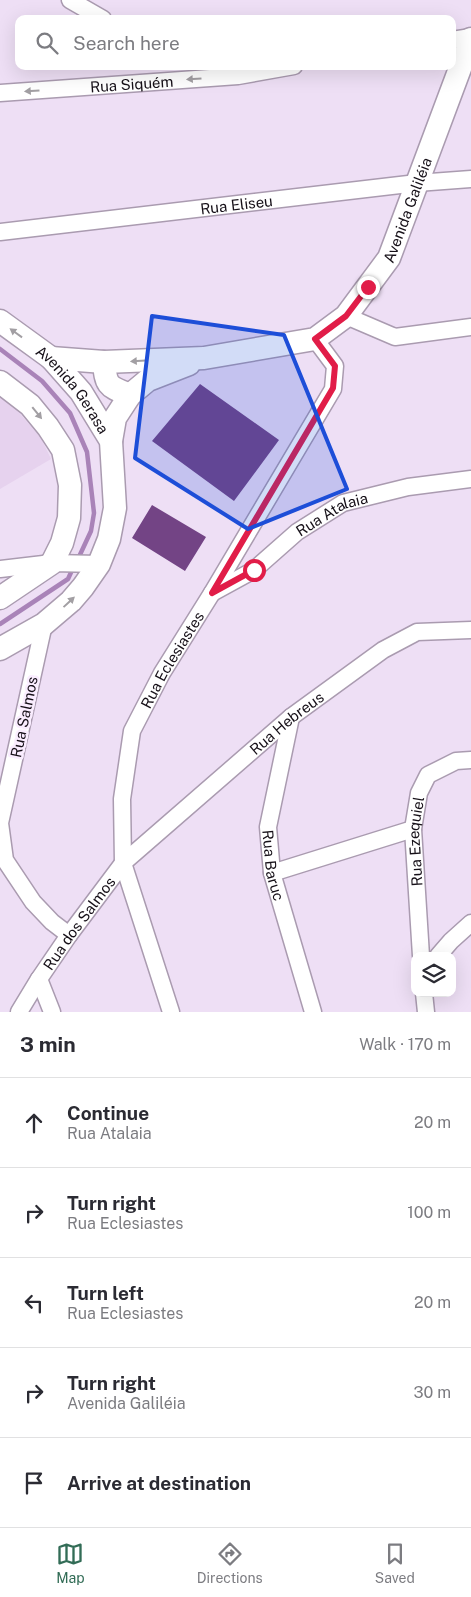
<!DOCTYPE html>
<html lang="en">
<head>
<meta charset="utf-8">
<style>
  :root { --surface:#fff; --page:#f7f7f7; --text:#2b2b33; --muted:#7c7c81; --line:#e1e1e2; --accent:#326c56 }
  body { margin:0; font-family:"Public Sans",sans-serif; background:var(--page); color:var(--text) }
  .controls { position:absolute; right:15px; bottom:15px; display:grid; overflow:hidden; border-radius:10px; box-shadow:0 5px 20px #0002 }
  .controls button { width:45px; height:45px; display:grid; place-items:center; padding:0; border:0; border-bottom:1px solid var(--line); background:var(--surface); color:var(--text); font:25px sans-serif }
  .stop { position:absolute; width:15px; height:15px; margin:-11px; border:4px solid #e11d48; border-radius:50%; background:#fff }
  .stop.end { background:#e11d48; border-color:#fff; box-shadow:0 1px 5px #0008 }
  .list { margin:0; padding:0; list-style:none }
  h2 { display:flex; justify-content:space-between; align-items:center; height:65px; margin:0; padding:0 20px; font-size:21px }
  h2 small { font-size:16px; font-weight:400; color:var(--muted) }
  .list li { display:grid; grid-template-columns:32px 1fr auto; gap:15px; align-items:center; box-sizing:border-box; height:90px; padding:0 20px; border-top:1px solid var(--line) }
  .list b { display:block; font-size:19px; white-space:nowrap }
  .list p { margin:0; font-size:16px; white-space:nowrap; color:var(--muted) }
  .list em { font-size:16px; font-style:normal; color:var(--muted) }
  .icon { flex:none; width:28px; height:28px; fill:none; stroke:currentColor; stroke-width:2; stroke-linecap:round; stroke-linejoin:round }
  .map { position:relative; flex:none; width:471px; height:1012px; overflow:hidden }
  .search { position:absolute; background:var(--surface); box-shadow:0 5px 20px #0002; left:15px; right:15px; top:15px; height:55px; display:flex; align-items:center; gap:12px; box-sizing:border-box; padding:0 18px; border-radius:10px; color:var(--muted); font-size:19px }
  .sheet { height:515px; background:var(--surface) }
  nav { display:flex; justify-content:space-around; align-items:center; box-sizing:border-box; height:70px; border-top:1px solid var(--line); background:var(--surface); font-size:14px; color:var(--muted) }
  nav a { display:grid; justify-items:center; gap:2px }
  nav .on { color:var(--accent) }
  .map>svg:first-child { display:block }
  .built { fill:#e6d2ee }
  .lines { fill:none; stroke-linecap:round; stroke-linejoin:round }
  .stream { stroke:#a983b8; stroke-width:4.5 }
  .building { fill:#734485 }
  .minor-casing { stroke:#aa9bb0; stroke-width:19 }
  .secondary-casing { stroke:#aa9bb0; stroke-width:25 }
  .minor { stroke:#fff; stroke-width:16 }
  .secondary { stroke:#fff; stroke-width:22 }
  .oneway { fill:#a29fa3 }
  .route { stroke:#e11d48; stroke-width:6 }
  .marked { fill:#1d4ed8; fill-opacity:0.2; stroke:#1d4ed8; stroke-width:4; stroke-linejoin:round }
  .labels { text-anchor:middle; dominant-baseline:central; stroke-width:5; stroke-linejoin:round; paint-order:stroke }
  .street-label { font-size:15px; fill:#161018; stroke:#faedff }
</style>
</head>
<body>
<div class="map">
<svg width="471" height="1012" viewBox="0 0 471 1012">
  <rect width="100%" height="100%" fill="#eedff5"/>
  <path class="built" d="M 0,394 L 9,401 L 41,438 L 51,459 L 0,489 Z"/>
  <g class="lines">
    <path class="stream" d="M 0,349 L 42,381 L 70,413 L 87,452 L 94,513 L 91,531 L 78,559
      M 0,624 L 68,579 L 73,568"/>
  </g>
  <path class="building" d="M 200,384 L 279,440 L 234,501 L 152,441 Z
    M 152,505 L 206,537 L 185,571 L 132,538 Z"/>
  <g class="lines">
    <g class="minor-casing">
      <g id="minor">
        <path d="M 70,0 L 103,19"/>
        <path d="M 452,40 L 471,37"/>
        <path id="s1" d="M 0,93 L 238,76 L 294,66"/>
        <path id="s2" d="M 0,232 L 417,183 L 471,179"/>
        <path d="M 346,316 L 395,337 L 471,327"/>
        <path d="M 0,569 L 52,563 L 99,564"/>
        <path id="s3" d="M 212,593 L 254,570 L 297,532 L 343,503 L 408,487 L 471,479"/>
        <path d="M 44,624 L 0,823 L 5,860 L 33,902 L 52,922 L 69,935"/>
        <path id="s4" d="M 291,717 L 268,827 L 272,873 L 313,1012"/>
        <path d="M 272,873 L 413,829"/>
        <path id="s5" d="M 421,956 L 413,829 L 419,793 L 428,775 L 456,761 L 471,760"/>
        <path d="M 438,956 L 451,941 L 471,923"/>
        <path d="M 424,993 L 426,1012"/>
        <path d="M 19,1012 L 39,979"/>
        <path id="s6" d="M 52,1012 L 39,979 L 69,935 L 123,863 L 291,717 L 383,650 L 417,632 L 471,630"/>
        <path id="s7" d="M 171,1012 L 123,863 L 122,799 L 132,731 L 162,673 L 212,593 L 333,389 L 335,366 L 315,339"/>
      </g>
    </g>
    <g class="secondary-casing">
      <g id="secondary">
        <path id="s8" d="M 0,321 L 51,358 L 81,392 L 111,441 L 115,508 L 109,539 L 99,564 L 83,587 L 71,601 L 44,624 L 0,649"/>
        <path id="s9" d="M 51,358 L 104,362 L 204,358 L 315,339 L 346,316 L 389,258 L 471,39"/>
        <path d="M 104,362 C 106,387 108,386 130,395"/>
        <path d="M 0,382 L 30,405 L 48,427 L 63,450 L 70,485 L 69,518 L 62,543 L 52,563 L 0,598"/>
        <path d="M 111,441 L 115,418 L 130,395 L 148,380 L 189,364"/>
      </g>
    </g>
    <use href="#minor" class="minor"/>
    <use href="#secondary" class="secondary"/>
  </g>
  <defs><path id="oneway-solid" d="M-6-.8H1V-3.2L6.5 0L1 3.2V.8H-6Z" transform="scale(1.25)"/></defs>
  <g class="oneway">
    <use href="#oneway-solid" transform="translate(194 79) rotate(176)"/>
    <use href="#oneway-solid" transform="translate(32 91) rotate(176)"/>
    <use href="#oneway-solid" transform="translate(16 333) rotate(-144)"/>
    <use href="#oneway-solid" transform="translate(138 361) rotate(177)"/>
    <use href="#oneway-solid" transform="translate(37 413) rotate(51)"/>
    <use href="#oneway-solid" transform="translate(69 602) rotate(-43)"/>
  </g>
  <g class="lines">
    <path class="route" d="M 254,570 L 212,593 L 333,388 L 335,366 L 315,339 L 346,316 L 368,287"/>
  </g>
  <path class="marked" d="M 152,316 L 284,335 L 347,489 L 248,529 L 135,458 Z"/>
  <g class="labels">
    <g class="street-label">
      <text stroke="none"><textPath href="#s1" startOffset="132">Rua Siquém</textPath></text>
      <text stroke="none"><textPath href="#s2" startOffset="238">Rua Eliseu</textPath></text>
      <text stroke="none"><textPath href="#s9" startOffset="428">Avenida Galiléia</textPath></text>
      <text stroke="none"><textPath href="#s8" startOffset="101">Avenida Gerasa</textPath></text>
      <text stroke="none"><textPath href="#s3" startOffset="145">Rua Atalaia</textPath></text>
      <text stroke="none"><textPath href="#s7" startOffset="371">Rua Eclesiastes</textPath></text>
      <text transform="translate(24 717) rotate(-78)">Rua Salmos</text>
      <text stroke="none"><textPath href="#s6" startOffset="394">Rua Hebreus</textPath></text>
      <text stroke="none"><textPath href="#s5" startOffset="115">Rua Ezequiel</textPath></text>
      <text stroke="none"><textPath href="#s4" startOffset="151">Rua Baruc</textPath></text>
      <text stroke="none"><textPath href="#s6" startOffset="104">Rua dos Salmos</textPath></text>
    </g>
  </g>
</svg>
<div class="controls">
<button><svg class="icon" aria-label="layers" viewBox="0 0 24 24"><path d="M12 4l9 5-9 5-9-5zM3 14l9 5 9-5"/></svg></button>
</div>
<div class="stop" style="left:254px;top:570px"></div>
<div class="stop end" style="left:368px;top:287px"></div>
<div class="search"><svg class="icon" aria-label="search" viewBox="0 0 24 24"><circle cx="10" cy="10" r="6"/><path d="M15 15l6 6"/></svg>Search here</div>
</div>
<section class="sheet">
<h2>3 min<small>Walk · 170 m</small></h2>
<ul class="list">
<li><svg class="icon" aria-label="ahead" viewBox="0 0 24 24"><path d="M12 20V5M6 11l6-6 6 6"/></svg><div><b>Continue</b><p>Rua Atalaia</p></div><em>20 m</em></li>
<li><svg class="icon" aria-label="right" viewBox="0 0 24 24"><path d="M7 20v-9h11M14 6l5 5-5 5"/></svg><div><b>Turn right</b><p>Rua Eclesiastes</p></div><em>100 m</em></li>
<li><svg class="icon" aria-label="left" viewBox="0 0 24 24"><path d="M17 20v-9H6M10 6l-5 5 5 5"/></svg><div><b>Turn left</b><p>Rua Eclesiastes</p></div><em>20 m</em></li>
<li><svg class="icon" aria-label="right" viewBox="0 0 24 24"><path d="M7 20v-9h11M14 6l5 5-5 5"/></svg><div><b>Turn right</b><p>Avenida Galiléia</p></div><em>30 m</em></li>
<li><svg class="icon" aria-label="arrive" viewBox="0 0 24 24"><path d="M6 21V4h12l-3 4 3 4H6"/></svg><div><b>Arrive at destination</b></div></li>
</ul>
</section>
<nav>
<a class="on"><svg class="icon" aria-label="map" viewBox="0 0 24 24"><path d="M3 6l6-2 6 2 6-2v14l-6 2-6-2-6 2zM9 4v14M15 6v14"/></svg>Map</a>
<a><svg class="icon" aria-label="directions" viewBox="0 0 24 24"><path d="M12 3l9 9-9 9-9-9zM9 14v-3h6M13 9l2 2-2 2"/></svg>Directions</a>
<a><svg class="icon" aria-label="saved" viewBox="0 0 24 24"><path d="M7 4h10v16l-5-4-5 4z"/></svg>Saved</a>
</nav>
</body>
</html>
